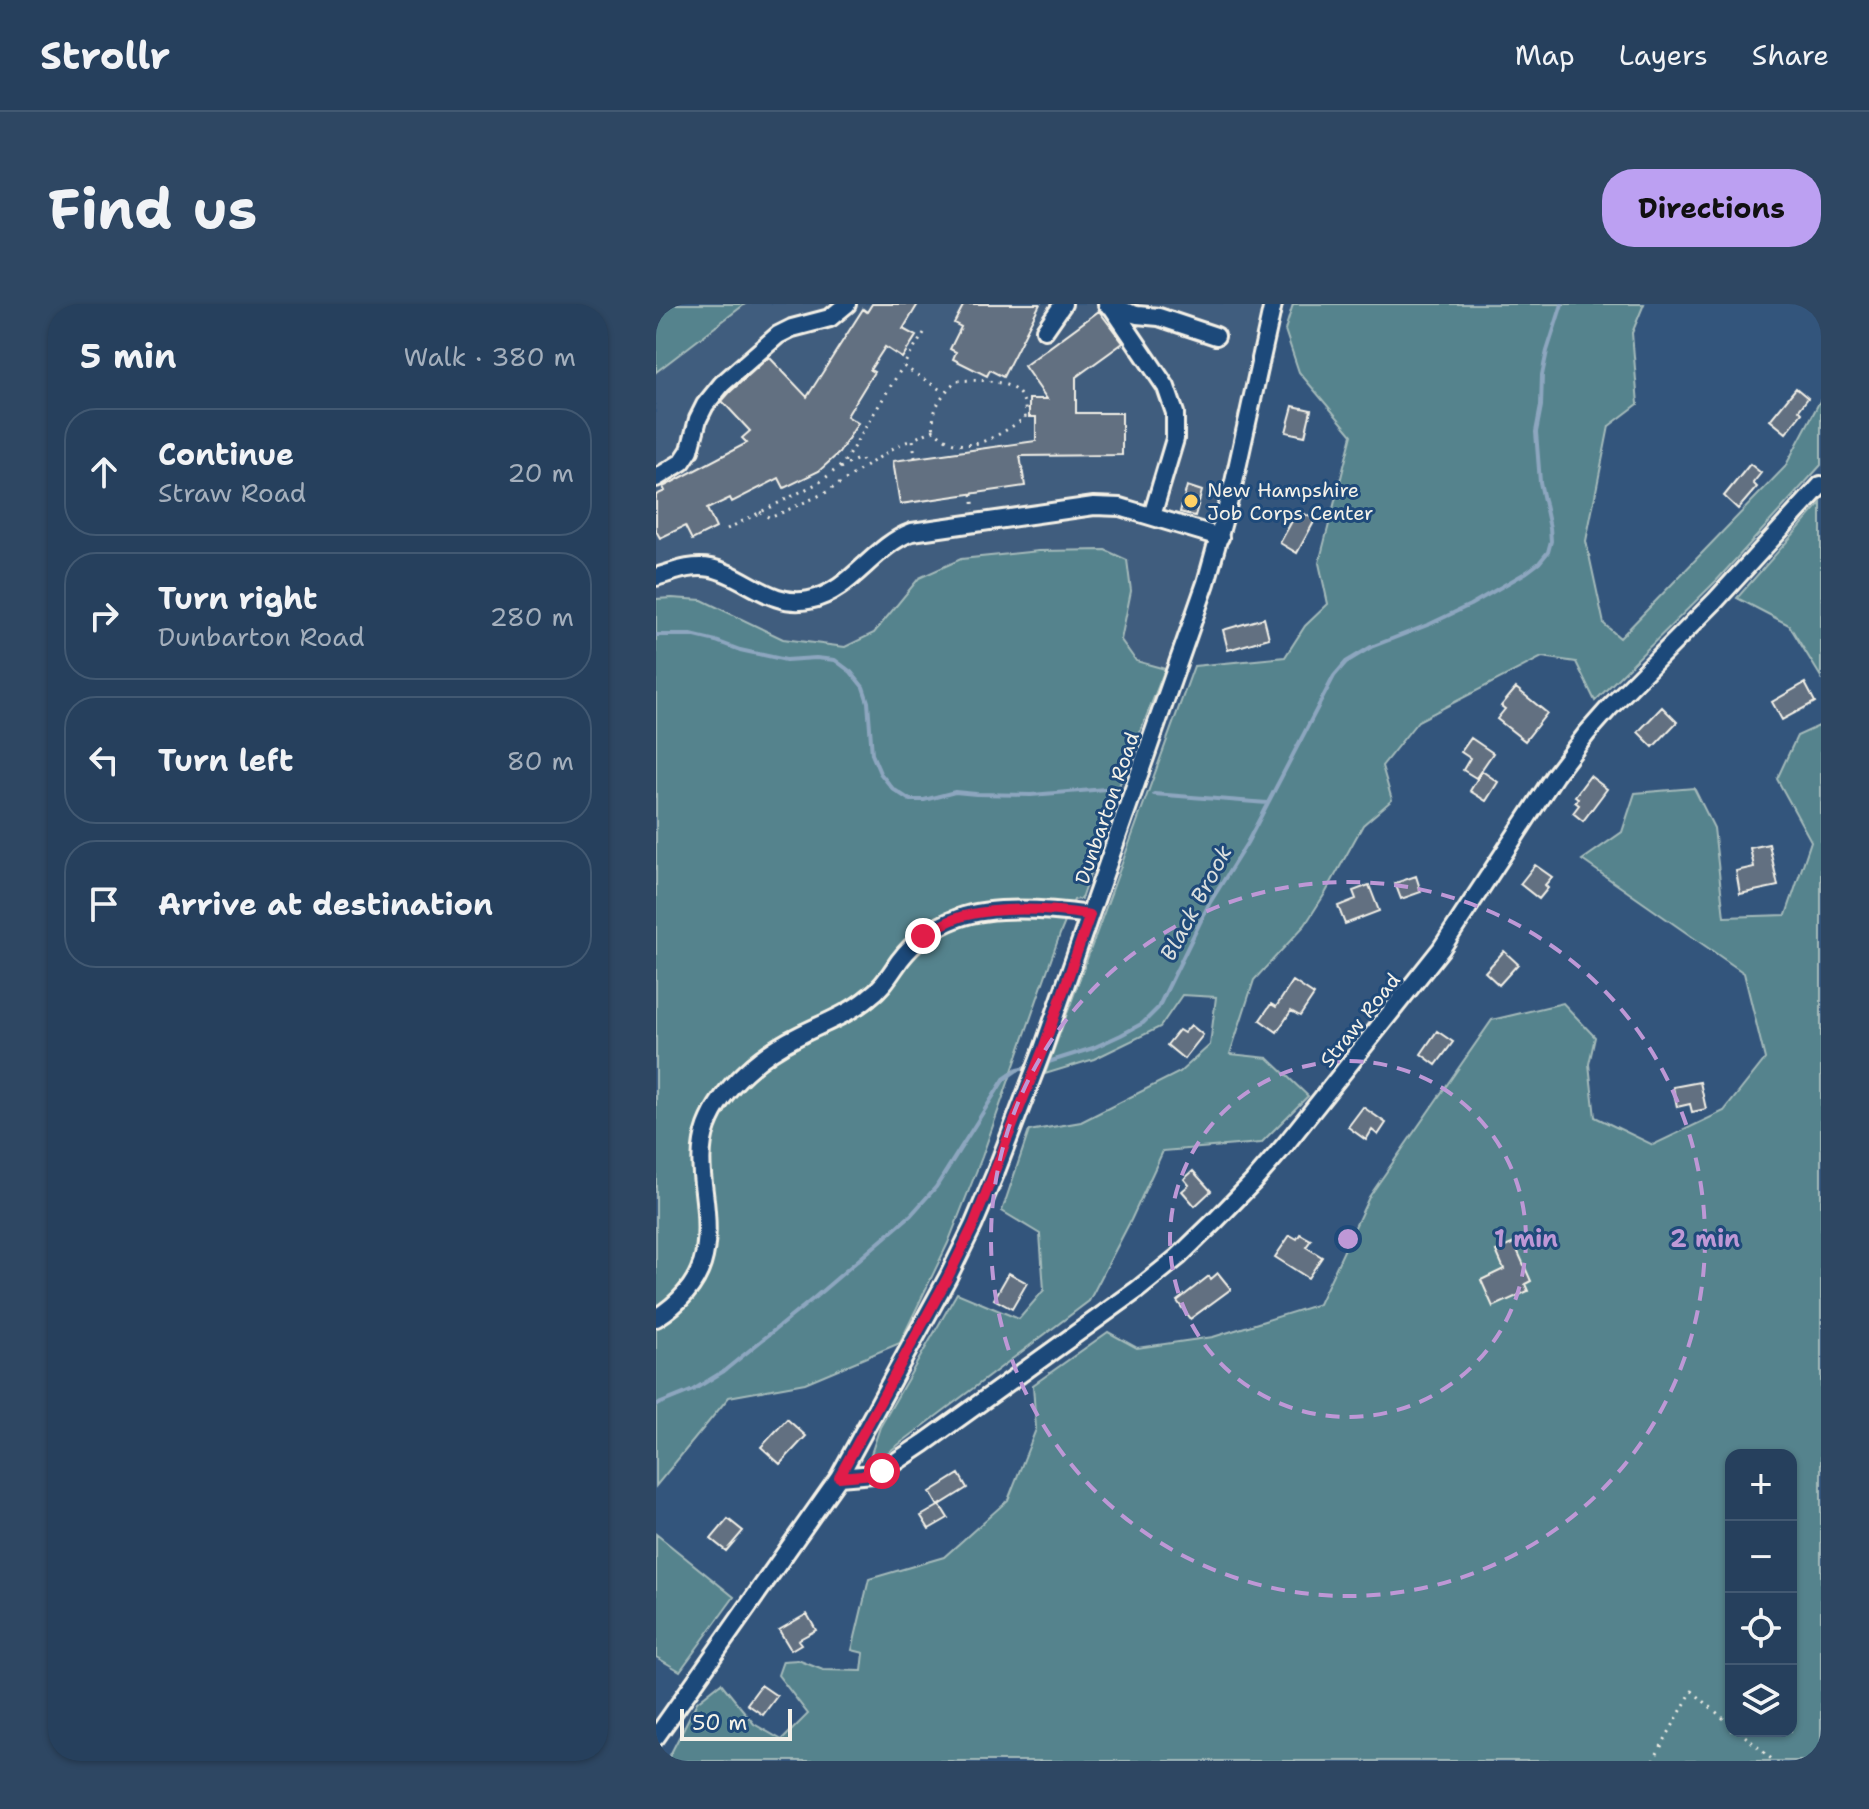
<!DOCTYPE html>
<html lang="en">
<head>
<meta charset="utf-8">
<style>
  :root { --surface:#26405d; --page:#2e4763; --text:#f1f3f6; --muted:#a4afbc; --line:#425972; --accent:#bca0f2 }
  body { margin:0; font-family:"Shantell Sans",sans-serif; background:var(--page); color:var(--text) }
  .controls { position:absolute; right:24px; bottom:24px; display:grid; overflow:hidden; border-radius:16px; box-shadow:0 2px 6px #0004 }
  .controls button { width:72px; height:72px; display:grid; place-items:center; padding:0; border:0; border-bottom:2px solid var(--line); background:var(--surface); color:var(--text); font:40px sans-serif }
  .scale { position:absolute; left:24px; bottom:20px; width:112px; box-sizing:border-box; padding-left:8px; border:4px solid #f4f1e8; border-top:0; font-size:22px; line-height:28px; white-space:nowrap; color:#f4f1e8; -webkit-text-stroke:6px #1f4a7a; paint-order:stroke }
  .stop { position:absolute; width:24px; height:24px; margin:-18px; border:6px solid #e11d48; border-radius:50%; background:#fff }
  .stop.end { background:#e11d48; border-color:#fff; box-shadow:0 2px 8px #0008 }
  .list { margin:0; padding:0; list-style:none }
  h2 { display:flex; justify-content:space-between; align-items:center; height:104px; margin:0; padding:0 32px; font-size:34px }
  h2 small { font-size:26px; font-weight:400; color:var(--muted) }
  .list li { display:grid; grid-template-columns:52px 1fr auto; gap:24px; align-items:center; box-sizing:border-box; height:128px; margin:0 16px 16px; padding:0 16px; border:2px solid var(--line); border-radius:32px }
  .list b { display:block; font-size:30px; white-space:nowrap }
  .list p { margin:0; font-size:26px; white-space:nowrap; color:var(--muted) }
  .list em { font-size:26px; font-style:normal; color:var(--muted) }
  .icon { flex:none; width:44px; height:44px; fill:none; stroke:currentColor; stroke-width:2; stroke-linecap:round; stroke-linejoin:round }
  .map { position:relative; flex:none; width:1165px; height:1457px; overflow:hidden; border-radius:32px }
  header { display:flex; align-items:center; gap:48px; box-sizing:border-box; height:112px; padding:0 40px; background:var(--surface); border-bottom:2px solid var(--line) }
  header strong { font-size:38px }
  nav { display:flex; gap:44px; margin-inline-start:auto; font-size:28px }
  .intro { display:flex; align-items:center; justify-content:space-between; box-sizing:border-box; height:192px; padding:0 48px }
  h1 { margin:0; font-size:56px }
  .button { padding:20px 36px; border-radius:32px; background:var(--accent); color:#111; font-size:28px; font-weight:700 }
  main { display:flex; gap:48px; padding:0 48px }
  aside { flex:1; background:var(--surface); border-radius:32px; box-shadow:0 2px 6px #0004 }
  .map>svg:first-child { display:block }
  .built { fill:#415d7e }
  .green { fill:#55838d; stroke:#a4baba; stroke-width:2; fill-rule:evenodd }
  .lines { fill:none; stroke-linecap:round; stroke-linejoin:round }
  .stream { stroke:#8da6bf; stroke-width:4 }
  .building { fill:#627081; stroke:#f4f1e8; stroke-width:2 }
  .minor-casing { stroke:#f4f1e8; stroke-width:22 }
  .path { stroke:#f4f1e8; stroke-width:3; stroke-dasharray:2 6; stroke-linecap:butt }
  .minor { stroke:#1f4a7a; stroke-width:16 }
  .route { stroke:#e11d48; stroke-width:10 }
  .ring { fill:none; stroke:#be98d6; stroke-width:4; stroke-dasharray:14 10 }
  .poi-dot { fill:#ffd166; stroke:#1f4a7a; stroke-width:3 }
  .labels { text-anchor:middle; dominant-baseline:central; stroke-width:6; stroke-linejoin:round; paint-order:stroke }
  .poi-label { font-size:20px; fill:#f4f1e8; stroke:#1f4a7a; text-anchor:start }
  .street-label { font-size:20px; fill:#f4f1e8; stroke:#1f4a7a }
  .water-label { font-size:22px; font-style:italic; fill:#dadede; stroke:#1f4a7a }
  .centre { fill:#be98d6; stroke:#1f4a7a; stroke-width:4 }
  .ring-label { font-size:24px; text-anchor:middle; font-weight:bold; fill:#be98d6; stroke:#1f4a7a; stroke-width:6; stroke-linejoin:round; paint-order:stroke }
</style>
</head>
<body>
<header>
<strong>Strollr</strong>
<nav><a>Map</a><a>Layers</a><a>Share</a></nav>
</header>
<div class="intro"><h1>Find us</h1><a class="button">Directions</a></div>
<main>
<aside>
<h2>5 min<small>Walk · 380 m</small></h2>
<ul class="list">
<li><svg class="icon" aria-label="ahead" viewBox="0 0 24 24"><path d="M12 20V5M6 11l6-6 6 6"/></svg><div><b>Continue</b><p>Straw Road</p></div><em>20 m</em></li>
<li><svg class="icon" aria-label="right" viewBox="0 0 24 24"><path d="M7 20v-9h11M14 6l5 5-5 5"/></svg><div><b>Turn right</b><p>Dunbarton Road</p></div><em>280 m</em></li>
<li><svg class="icon" aria-label="left" viewBox="0 0 24 24"><path d="M17 20v-9H6M10 6l-5 5 5 5"/></svg><div><b>Turn left</b></div><em>80 m</em></li>
<li><svg class="icon" aria-label="arrive" viewBox="0 0 24 24"><path d="M6 21V4h12l-3 4 3 4H6"/></svg><div><b>Arrive at destination</b></div></li>
</ul>
</aside>
<div class="map">
<svg width="1165" height="1457" viewBox="0 0 1165 1457">
  <rect width="100%" height="100%" fill="#33557c"/>
  <filter id="ink" filterUnits="userSpaceOnUse"><feTurbulence type="fractalNoise" baseFrequency=".0125" numOctaves="2"/><feDisplacementMap in="SourceGraphic" scale="16" xChannelSelector="R" yChannelSelector="G"/><feConvolveMatrix kernelMatrix="1 2 1 2 8 2 1 2 1" color-interpolation-filters="sRGB"/></filter>
  <g filter="url(#ink)">
    <path class="built" d="M 89,0 L 605,0 L 593,72 L 562,198 L 539,281 L 509,365 L 480,357 L 464,336 L 475,288 L 471,256 L 449,246 L 263,274 L 218,329 L 189,343 L 127,335 L 46,296 L 16,294 L 0,295 L 0,68 Z"/>
    <path class="green" d="M 0,0 L 89,0 L 0,68 Z
      M 637,0 L 988,0 L 976,29 L 982,100 L 953,122 L 930,237 L 948,320 L 964,334 L 1129,163 L 1165,95 L 1165,161 L 1061,276 L 939,397 L 920,358 L 886,353 L 762,417 L 726,462 L 736,496 L 707,521 L 670,588 L 649,621 L 598,676 L 574,750 L 612,754 L 652,792 L 605,839 L 507,847 L 475,916 L 433,997 L 226,1153 L 215,1150 L 224,1123 L 301,989 L 363,1015 L 388,986 L 384,930 L 346,907 L 373,827 L 425,818 L 524,768 L 554,741 L 560,693 L 526,691 L 504,723 L 438,755 L 389,770 L 538,362 L 629,353 L 649,322 L 672,300 L 663,259 L 696,131 L 643,68 L 629,26 Z
      M 1165,199 L 1165,373 L 1133,321 L 1081,294 Z
      M 449,246 L 471,256 L 475,287 L 465,336 L 480,357 L 509,365 L 432,561 L 437,561 L 425,595 L 418,596 L 404,630 L 326,853 L 292,939 L 244,1039 L 149,1079 L 73,1093 L 0,1182 L 0,295 L 16,294 L 46,296 L 127,335 L 189,343 L 218,329 L 263,274 L 305,255 L 383,247 Z
      M 1165,421 L 1165,1457 L 11,1457 L 41,1398 L 65,1379 L 98,1420 L 126,1436 L 152,1410 L 122,1371 L 127,1357 L 142,1356 L 167,1366 L 206,1367 L 208,1349 L 196,1346 L 213,1275 L 288,1253 L 352,1196 L 380,1125 L 377,1081 L 452,1028 L 481,1044 L 557,1033 L 663,1000 L 713,893 L 836,716 L 907,699 L 939,733 L 933,760 L 939,813 L 997,841 L 1068,807 L 1109,755 L 1088,669 L 926,556 L 966,528 L 979,489 L 1038,484 L 1058,524 L 1068,613 L 1130,611 L 1155,537 L 1121,475 L 1141,432 ZM 1075,1151 L 1135,1151 L 1135,1427 L 1075,1427 Z
      M 0,1230 L 78,1293 L 24,1367 L 0,1353 Z"/>
    <g class="lines">
      <path class="stream" d="M 0,331 L 35,331 L 60,337 L 84,346 L 130,356 L 160,354 L 179,356 L 195,368 L 207,383 L 212,398 L 216,450 L 224,469 L 237,485 L 254,496 L 268,496 L 299,488 L 320,490 L 375,491 L 462,484
        M 498,490 L 611,499
        M 386,760 L 437,744 L 465,731 L 487,719 L 502,704 L 553,600 L 591,539 L 678,372 L 690,358 L 715,343 L 774,320 L 814,301 L 871,268 L 883,259 L 892,248 L 895,237 L 894,224 L 884,178 L 880,128 L 885,102 L 886,71 L 891,47 L 906,0
        M 0,1101 L 37,1086 L 68,1067 L 158,994 L 255,911 L 280,883 L 348,775 L 361,766 L 374,763"/>
    </g>
    <path class="building" d="M 216,0 L 262,0 L 247,25 L 260,32 L 246,54 L 229,43 L 214,66 L 218,68 L 191,112 L 202,119 L 183,149 L 163,167 L 128,184 L 123,174 L 76,198 L 74,194 L 51,205 L 60,224 L 36,236 L 29,222 L 4,234 L 0,227 L 0,191 L 9,187 L 7,183 L 91,139 L 86,134 L 94,127 L 66,97 L 74,88 L 113,53 L 151,93 L 207,5 L 211,8 Z
      M 308,0 L 384,0 L 347,73 L 334,66 L 331,72 L 297,55 L 300,48 L 294,45 L 305,23 L 298,19 Z
      M 443,7 L 467,39 L 420,73 L 420,109 L 466,109 L 466,151 L 364,152 L 369,182 L 244,200 L 237,157 L 380,137 L 380,113 L 373,113 L 373,95 L 391,95 L 368,62 Z
      M 1140,84 L 1152,94 L 1143,106 L 1146,109 L 1130,129 L 1114,116 Z
      M 637,102 L 655,106 L 649,132 L 630,128 Z
      M 1094,160 L 1105,169 L 1097,179 L 1101,183 L 1082,205 L 1068,192 Z
      M 531,182 L 546,187 L 539,212 L 524,208 Z
      M 642,206 L 659,216 L 641,249 L 624,239 Z
      M 608,314 L 613,334 L 572,346 L 567,326 Z
      M 1149,379 L 1159,398 L 1126,416 L 1116,398 Z
      M 860,384 L 891,409 L 869,437 L 841,415 L 849,405 L 845,402 Z
      M 1006,403 L 1021,418 L 997,443 L 982,428 Z
      M 815,434 L 837,449 L 820,474 L 807,466 L 814,454 L 805,448 Z
      M 826,467 L 842,478 L 830,497 L 814,487 Z
      M 934,472 L 951,485 L 927,517 L 917,509 L 923,501 L 919,498 L 922,494 L 919,492 Z
      M 1113,540 L 1122,582 L 1084,590 L 1080,567 L 1098,563 L 1094,544 Z
      M 879,561 L 896,573 L 889,581 L 892,584 L 883,595 L 864,580 Z
      M 760,572 L 765,588 L 745,595 L 739,579 Z
      M 713,581 L 723,607 L 689,620 L 682,602 L 700,595 L 697,587 Z
      M 848,647 L 862,660 L 843,681 L 829,668 Z
      M 637,677 L 658,691 L 644,712 L 635,707 L 621,728 L 604,716 L 615,700 L 620,703 Z
      M 535,721 L 547,731 L 528,755 L 511,741 L 523,726 L 528,729 Z
      M 781,727 L 797,738 L 780,761 L 765,750 Z
      M 1044,778 L 1050,805 L 1036,808 L 1034,800 L 1021,803 L 1017,783 Z
      M 707,803 L 730,819 L 722,831 L 716,826 L 710,836 L 692,823 Z
      M 537,867 L 555,887 L 539,902 L 526,887 L 533,881 L 528,875 Z
      M 644,930 L 655,936 L 650,943 L 666,953 L 652,974 L 619,953 L 634,931 L 641,935 Z
      M 858,939 L 875,977 L 869,980 L 872,987 L 837,1003 L 825,976 L 848,965 L 840,947 Z
      M 353,969 L 371,979 L 356,1005 L 338,995 Z
      M 562,969 L 575,985 L 534,1015 L 521,997 L 553,972 L 555,975 Z
      M 131,1115 L 150,1132 L 124,1160 L 105,1143 Z
      M 303,1170 L 311,1184 L 282,1202 L 274,1188 Z
      M 284,1201 L 292,1214 L 273,1225 L 265,1212 Z
      M 72,1215 L 87,1227 L 70,1247 L 55,1235 Z
      M 151,1310 L 160,1326 L 142,1336 L 145,1340 L 135,1346 L 123,1326 Z
      M 105,1381 L 121,1392 L 107,1411 L 91,1400 Z"/>
    <g class="lines">
      <g class="minor-casing">
        <path id="minor" d="M 451,0 L 456,3 L 510,83 L 519,109 L 519,135 L 496,212
          M 456,3 L 481,11 L 503,13 L 560,32
          M 389,26 L 407,0
          M 0,174 L 26,158 L 34,146 L 42,115 L 49,101 L 66,80 L 122,31 L 136,24 L 174,14 L 191,0
          M 0,273 C 17,268 36,260 55,264 C 89,271 115,304 153,296 C 195,288 217,242 256,228 L 438,202 L 464,203 L 564,233
          M 0,1014 C 52,981 55,944 48,888 C 45,866 43,844 51,822 C 66,782 107,749 144,731 C 168,719 193,710 213,693 C 227,683 234,670 244,656 C 259,636 278,623 302,614 C 338,601 397,606 434,611
          M 183,1173 L 218,1170 L 226,1167 L 268,1139 L 481,986 L 522,953 L 560,916 L 597,878 L 629,841 L 785,645 L 899,471 L 931,429 L 954,403 L 1060,296 L 1165,181
          M 0,1433 L 183,1173 L 292,973 L 317,922 L 339,870 L 387,745 L 550,279 L 578,178 L 617,0"/>
      </g>
      <path class="path" d="M 268,29 L 247,62 L 288,88
        M 259,154 L 257,135 L 278,126 C 308,157 341,132 369,114 C 374,74 327,75 300,77 C 286,90 274,107 278,126
        M 184,164 L 204,154 L 209,162
        M 316,190 L 318,206
        M 104,208 L 114,214 L 171,188 L 239,143 L 257,135
        M 71,225 L 164,178 L 187,160 L 247,62
        M 1083,1427 L 1118,1457
        M 997,1457 L 1036,1387 L 1075,1421"/>
      <use href="#minor" class="minor"/>
    </g>
  </g>
  <g class="lines" filter="url(#ink)">
    <path class="route" d="M 226,1167 L 218,1170 L 183,1173 L 292,973 L 317,922 L 387,745 L 434,611 C 393,605 348,602 307,612 C 293,616 280,624 267,632"/>
  </g>
  <g class="ring">
    <circle cx="692" cy="935" r="178"/>
    <circle cx="692" cy="935" r="357"/>
  </g>
  <circle class="poi-dot" cx="535" cy="197" r="8"/>
  <g class="labels">
    <g class="poi-label">
      <text x="551" y="186">New Hampshire<tspan x="551" dy="23">Job Corps Center</tspan></text>
    </g>
    <g class="street-label">
      <text transform="translate(451 504) rotate(-71)">Dunbarton Road</text>
      <text transform="translate(704 716) rotate(-51)">Straw Road</text>
    </g>
    <g class="water-label">
      <text transform="translate(540 599) rotate(-62)">Black Brook</text>
    </g>
  </g>
  <circle cx="692" cy="935" r="12" class="centre"/>
  <g class="ring-label">
    <text x="870" y="943">1 min</text>
    <text x="1049" y="943">2 min</text>
  </g>
</svg>
<div class="controls">
<button>+</button>
<button>−</button>
<button><svg class="icon" aria-label="locate" viewBox="0 0 24 24"><circle cx="12" cy="12" r="6"/><path d="M12 2v4M12 18v4M2 12h4M18 12h4"/></svg></button>
<button><svg class="icon" aria-label="layers" viewBox="0 0 24 24"><path d="M12 4l9 5-9 5-9-5zM3 14l9 5 9-5"/></svg></button>
</div>
<div class="scale">50 m</div>
<div class="stop" style="left:226px;top:1167px"></div>
<div class="stop end" style="left:267px;top:632px"></div>
</div>
</main>
</body>
</html>
